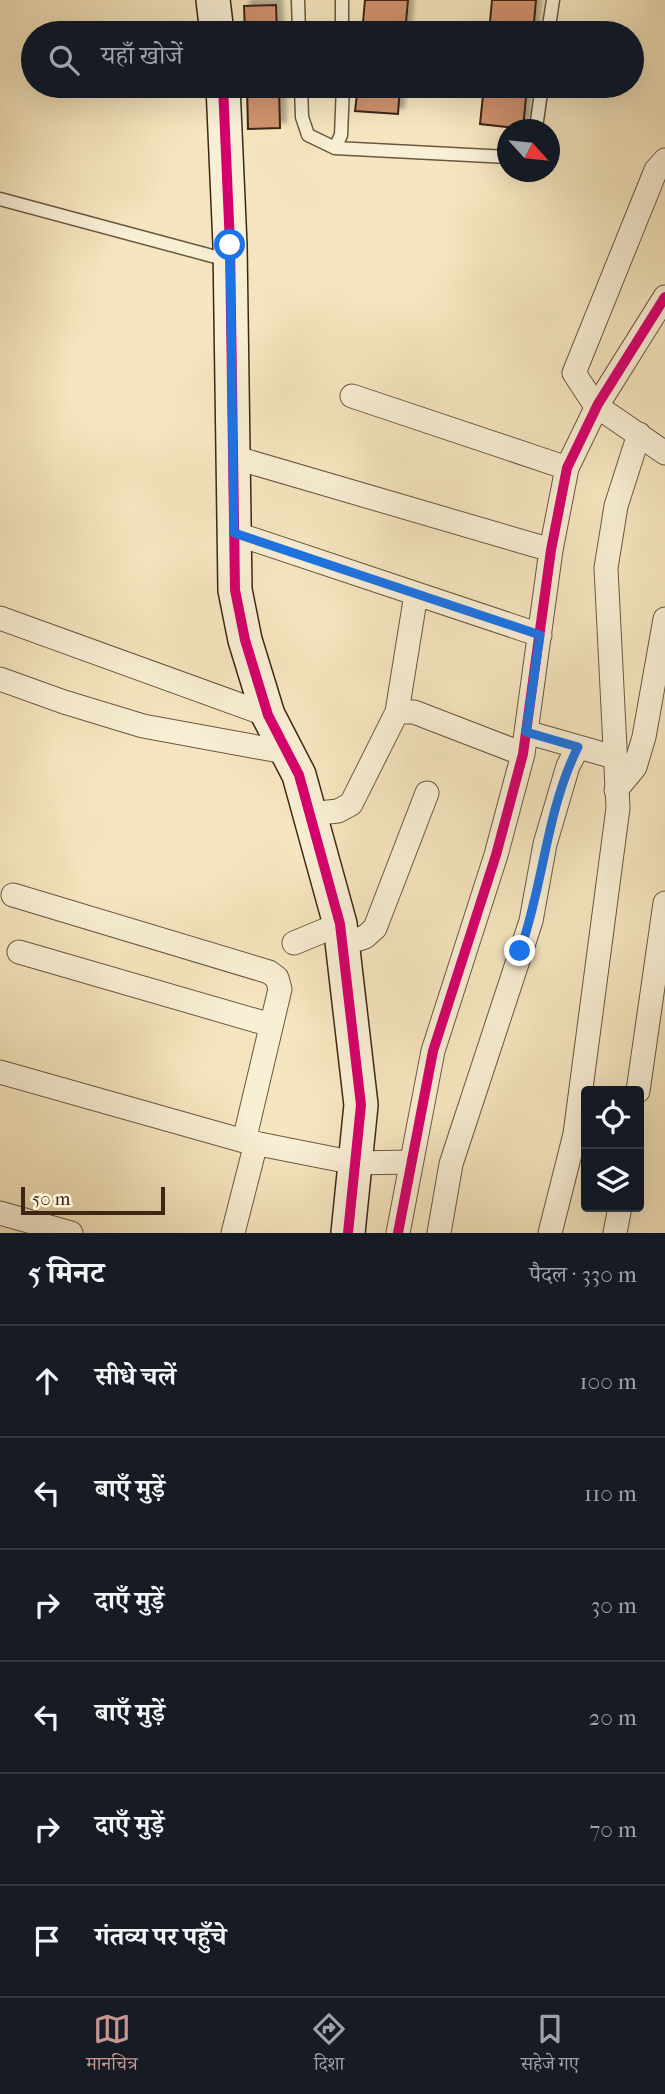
<!DOCTYPE html>
<html lang="hi">
<head>
<meta charset="utf-8">
<style>
  :root { --surface:#171b24; --page:#242831; --text:#f1f3f6; --muted:#9ea1a6; --line:#363941; --accent:#c59692 }
  body { margin:0; font-family:"IM FELL French Canon","Noto Serif Devanagari",serif; background:var(--page); color:var(--text) }
  .controls { position:absolute; right:21px; bottom:21px; display:grid; overflow:hidden; border-radius:7px; box-shadow:0 7px 28px #0002 }
  .controls button { width:63px; height:63px; display:grid; place-items:center; padding:0; border:0; border-bottom:2px solid var(--line); background:var(--surface); color:var(--text); font:35px sans-serif }
  .compass { position:absolute; left:497px; top:119px; width:63px; height:63px; border-radius:50%; background:var(--surface); box-shadow:0 7px 28px #0002; rotate:117deg }
  .scale { position:absolute; left:21px; bottom:18px; width:144px; box-sizing:border-box; padding-left:7px; border:4px solid #3c2716; border-top:0; font-size:19px; line-height:24px; white-space:nowrap; color:#3c2716; -webkit-text-stroke:5px #f9efd5; paint-order:stroke }
  .stop { position:absolute; width:21px; height:21px; margin:-16px; border:5px solid #1a73e8; border-radius:50%; background:#fff }
  .stop.end { background:#1a73e8; border-color:#fff; box-shadow:0 2px 7px #0008 }
  .list { margin:0; padding:0; list-style:none }
  h2 { display:flex; justify-content:space-between; align-items:center; height:91px; margin:0; padding:0 28px; font-size:30px }
  h2 small { font-size:23px; font-weight:400; color:var(--muted) }
  .list li { display:grid; grid-template-columns:46px 1fr auto; gap:21px; align-items:center; box-sizing:border-box; height:112px; padding:0 28px; border-top:2px solid var(--line) }
  .list b { display:block; font-size:26px; white-space:nowrap }
  .list em { font-size:23px; font-style:normal; color:var(--muted) }
  .icon { flex:none; width:38px; height:38px; fill:none; stroke:currentColor; stroke-width:2; stroke-linecap:round; stroke-linejoin:round }
  .map { position:relative; flex:none; width:665px; height:1233px; overflow:hidden }
  .search { position:absolute; background:var(--surface); box-shadow:0 7px 28px #0002; left:21px; right:21px; top:21px; height:77px; display:flex; align-items:center; gap:18px; box-sizing:border-box; padding:0 24px; border-radius:38px; color:var(--muted); font-size:26px }
  .sheet { height:763px; background:var(--surface) }
  nav { display:flex; justify-content:space-around; align-items:center; box-sizing:border-box; height:98px; border-top:2px solid var(--line); background:var(--surface); font-size:19px; color:var(--muted) }
  nav a { display:grid; justify-items:center; gap:4px }
  nav .on { color:var(--accent) }
  .map>svg:first-child { display:block }
  .building { fill:#d1936e; stroke:#3c2716; stroke-width:2; filter:url(#shadow) }
  .lines { fill:none; stroke-linecap:round; stroke-linejoin:round }
  .lane-casing { stroke:#6a5740; stroke-width:15 }
  .street-casing { stroke:#6a5740; stroke-width:25 }
  .secondary-casing { stroke:#3c2716; stroke-width:36 }
  .lane { stroke:#f9efd5; stroke-width:12 }
  .street { stroke:#f9efd5; stroke-width:23 }
  .secondary { stroke:#f9efd5; stroke-width:33 }
  .cycleway-casing { stroke:#f9efd5; stroke-width:15 }
  .cycleway { stroke:#d6006c; stroke-width:10 }
  .route { stroke:#1a73e8; stroke-width:9 }
</style>
</head>
<body>
<div class="map">
<svg width="665" height="1233" viewBox="0 0 665 1233">
  <defs>
    <filter id="shadow"><feDropShadow dx="6" dy="-6" stdDeviation="2" flood-color="#0004"/></filter>
  </defs>
  <rect width="100%" height="100%" fill="#f6e6bf"/>
  <filter id="stains"><feTurbulence type="fractalNoise" baseFrequency=".00286" numOctaves="4"/><feColorMatrix values="0 0 0 0 .2 0 0 0 0 .09 0 0 0 0 .02 0 0 0 .5 -.17"/></filter>
  <radialGradient id="worn" r=".72"><stop offset=".6" stop-color="#630" stop-opacity="0"/><stop offset="1" stop-color="#630" stop-opacity=".3"/></radialGradient>
  <path class="building" d="M 365,0 L 408,0 L 405,33 L 362,33 Z
    M 492,0 L 536,0 L 533,33 L 489,33 Z
    M 276,5 L 277,33 L 245,33 L 244,6 Z
    M 247,86 L 279,86 L 280,128 L 248,129 Z
    M 358,86 L 400,86 L 398,114 L 355,111 Z
    M 484,86 L 527,86 L 523,129 L 480,124 Z"/>
  <g class="lines">
    <g class="lane-casing">
      <path id="lane" d="M 298,0 L 299,33
        M 342,0 L 342,33
        M 548,33 L 553,0
        M 301,86 L 302,117 L 308,135 L 335,148 L 508,157
        M 533,130 L 537,121 L 542,86
        M 335,148 L 341,135 L 343,86
        M 0,199 L 227,260"/>
    </g>
    <g class="street-casing">
      <path id="street" d="M 665,160 L 656,170 L 574,373 L 595,405 L 665,453
        M 352,396 L 567,468
        M 233,457 L 551,550
        M 234,533 L 540,635
        M 0,618 L 268,715
        M 0,679 L 64,702 L 143,726 L 290,753
        M 397,712 L 416,594
        M 526,732 L 614,757
        M 616,790 L 635,767 L 644,737 L 665,619
        M 310,814 L 338,811 L 351,804 L 397,712 L 414,712 L 523,754
        M 13,895 L 269,972 L 277,978 L 280,989 L 244,1141
        M 294,943 L 340,924
        M 343,944 L 365,937 L 375,928 L 427,793
        M 19,952 L 271,1025
        M 0,1072 L 244,1141 L 355,1163 L 410,1162
        M 638,1091 L 665,903
        M 0,1213 L 71,1233
        M 233,1233 L 256,1143
        M 398,1233 L 433,1051 L 496,855 L 523,754 L 551,550 L 567,468 L 598,404 L 665,297
        M 439,1233 L 451,1164 L 531,921 L 545,844 L 568,766 L 578,747
        M 550,1233 L 575,1134 L 618,808 L 606,568 L 616,506 L 639,434
        M 615,1233 L 620,1207"/>
    </g>
    <g class="secondary-casing">
      <path id="secondary" d="M 213,0 L 217,33
        M 223,86 L 230,245 L 235,590 L 245,640 L 268,715 L 299,775 L 340,924 L 361,1105 L 348,1233"/>
    </g>
    <use href="#lane" class="lane"/>
    <use href="#street" class="street"/>
    <use href="#secondary" class="secondary"/>
    <g class="cycleway-casing">
      <path id="cycleway" d="M 223,86 L 230,245 L 235,590 L 245,640 L 268,715 L 299,775 L 340,924 L 361,1105 L 348,1233
        M 398,1233 L 433,1051 L 496,855 L 523,754 L 551,550 L 567,468 L 598,404 L 665,297"/>
    </g>
    <use href="#cycleway" class="cycleway"/>
  </g>
  <g class="lines">
    <path class="route" d="M 230,245 L 234,533 L 540,635 L 526,732 L 578,747 C 546,811 544,883 520,951"/>
  </g>
  <rect width="100%" height="100%" filter="url(#stains)"/>
  <rect width="100%" height="100%" fill="url(#worn)"/>
</svg>
<div class="controls">
<button><svg class="icon" aria-label="locate" viewBox="0 0 24 24"><circle cx="12" cy="12" r="6"/><path d="M12 2v4M12 18v4M2 12h4M18 12h4"/></svg></button>
<button><svg class="icon" aria-label="layers" viewBox="0 0 24 24"><path d="M12 4l9 5-9 5-9-5zM3 14l9 5 9-5"/></svg></button>
</div>
<svg class="compass" viewBox="-18 -18 36 36"><path d="M0-13l5 13h-10z" fill="#e53935"/><path d="M0 13l5-13h-10z" fill="#9ea1a6"/></svg>
<div class="scale">50 m</div>
<div class="stop" style="left:230px;top:245px"></div>
<div class="stop end" style="left:520px;top:951px"></div>
<div class="search"><svg class="icon" aria-label="search" viewBox="0 0 24 24"><circle cx="10" cy="10" r="6"/><path d="M15 15l6 6"/></svg>यहाँ खोजें</div>
</div>
<section class="sheet">
<h2>5 मिनट<small>पैदल · 330 m</small></h2>
<ul class="list">
<li><svg class="icon" aria-label="ahead" viewBox="0 0 24 24"><path d="M12 20V5M6 11l6-6 6 6"/></svg><div><b>सीधे चलें</b></div><em>100 m</em></li>
<li><svg class="icon" aria-label="left" viewBox="0 0 24 24"><path d="M17 20v-9H6M10 6l-5 5 5 5"/></svg><div><b>बाएँ मुड़ें</b></div><em>110 m</em></li>
<li><svg class="icon" aria-label="right" viewBox="0 0 24 24"><path d="M7 20v-9h11M14 6l5 5-5 5"/></svg><div><b>दाएँ मुड़ें</b></div><em>30 m</em></li>
<li><svg class="icon" aria-label="left" viewBox="0 0 24 24"><path d="M17 20v-9H6M10 6l-5 5 5 5"/></svg><div><b>बाएँ मुड़ें</b></div><em>20 m</em></li>
<li><svg class="icon" aria-label="right" viewBox="0 0 24 24"><path d="M7 20v-9h11M14 6l5 5-5 5"/></svg><div><b>दाएँ मुड़ें</b></div><em>70 m</em></li>
<li><svg class="icon" aria-label="arrive" viewBox="0 0 24 24"><path d="M6 21V4h12l-3 4 3 4H6"/></svg><div><b>गंतव्य पर पहुँचे</b></div></li>
</ul>
</section>
<nav>
<a class="on"><svg class="icon" aria-label="map" viewBox="0 0 24 24"><path d="M3 6l6-2 6 2 6-2v14l-6 2-6-2-6 2zM9 4v14M15 6v14"/></svg>मानचित्र</a>
<a><svg class="icon" aria-label="directions" viewBox="0 0 24 24"><path d="M12 3l9 9-9 9-9-9zM9 14v-3h6M13 9l2 2-2 2"/></svg>दिशा</a>
<a><svg class="icon" aria-label="saved" viewBox="0 0 24 24"><path d="M7 4h10v16l-5-4-5 4z"/></svg>सहेजे गए</a>
</nav>
</body>
</html>
